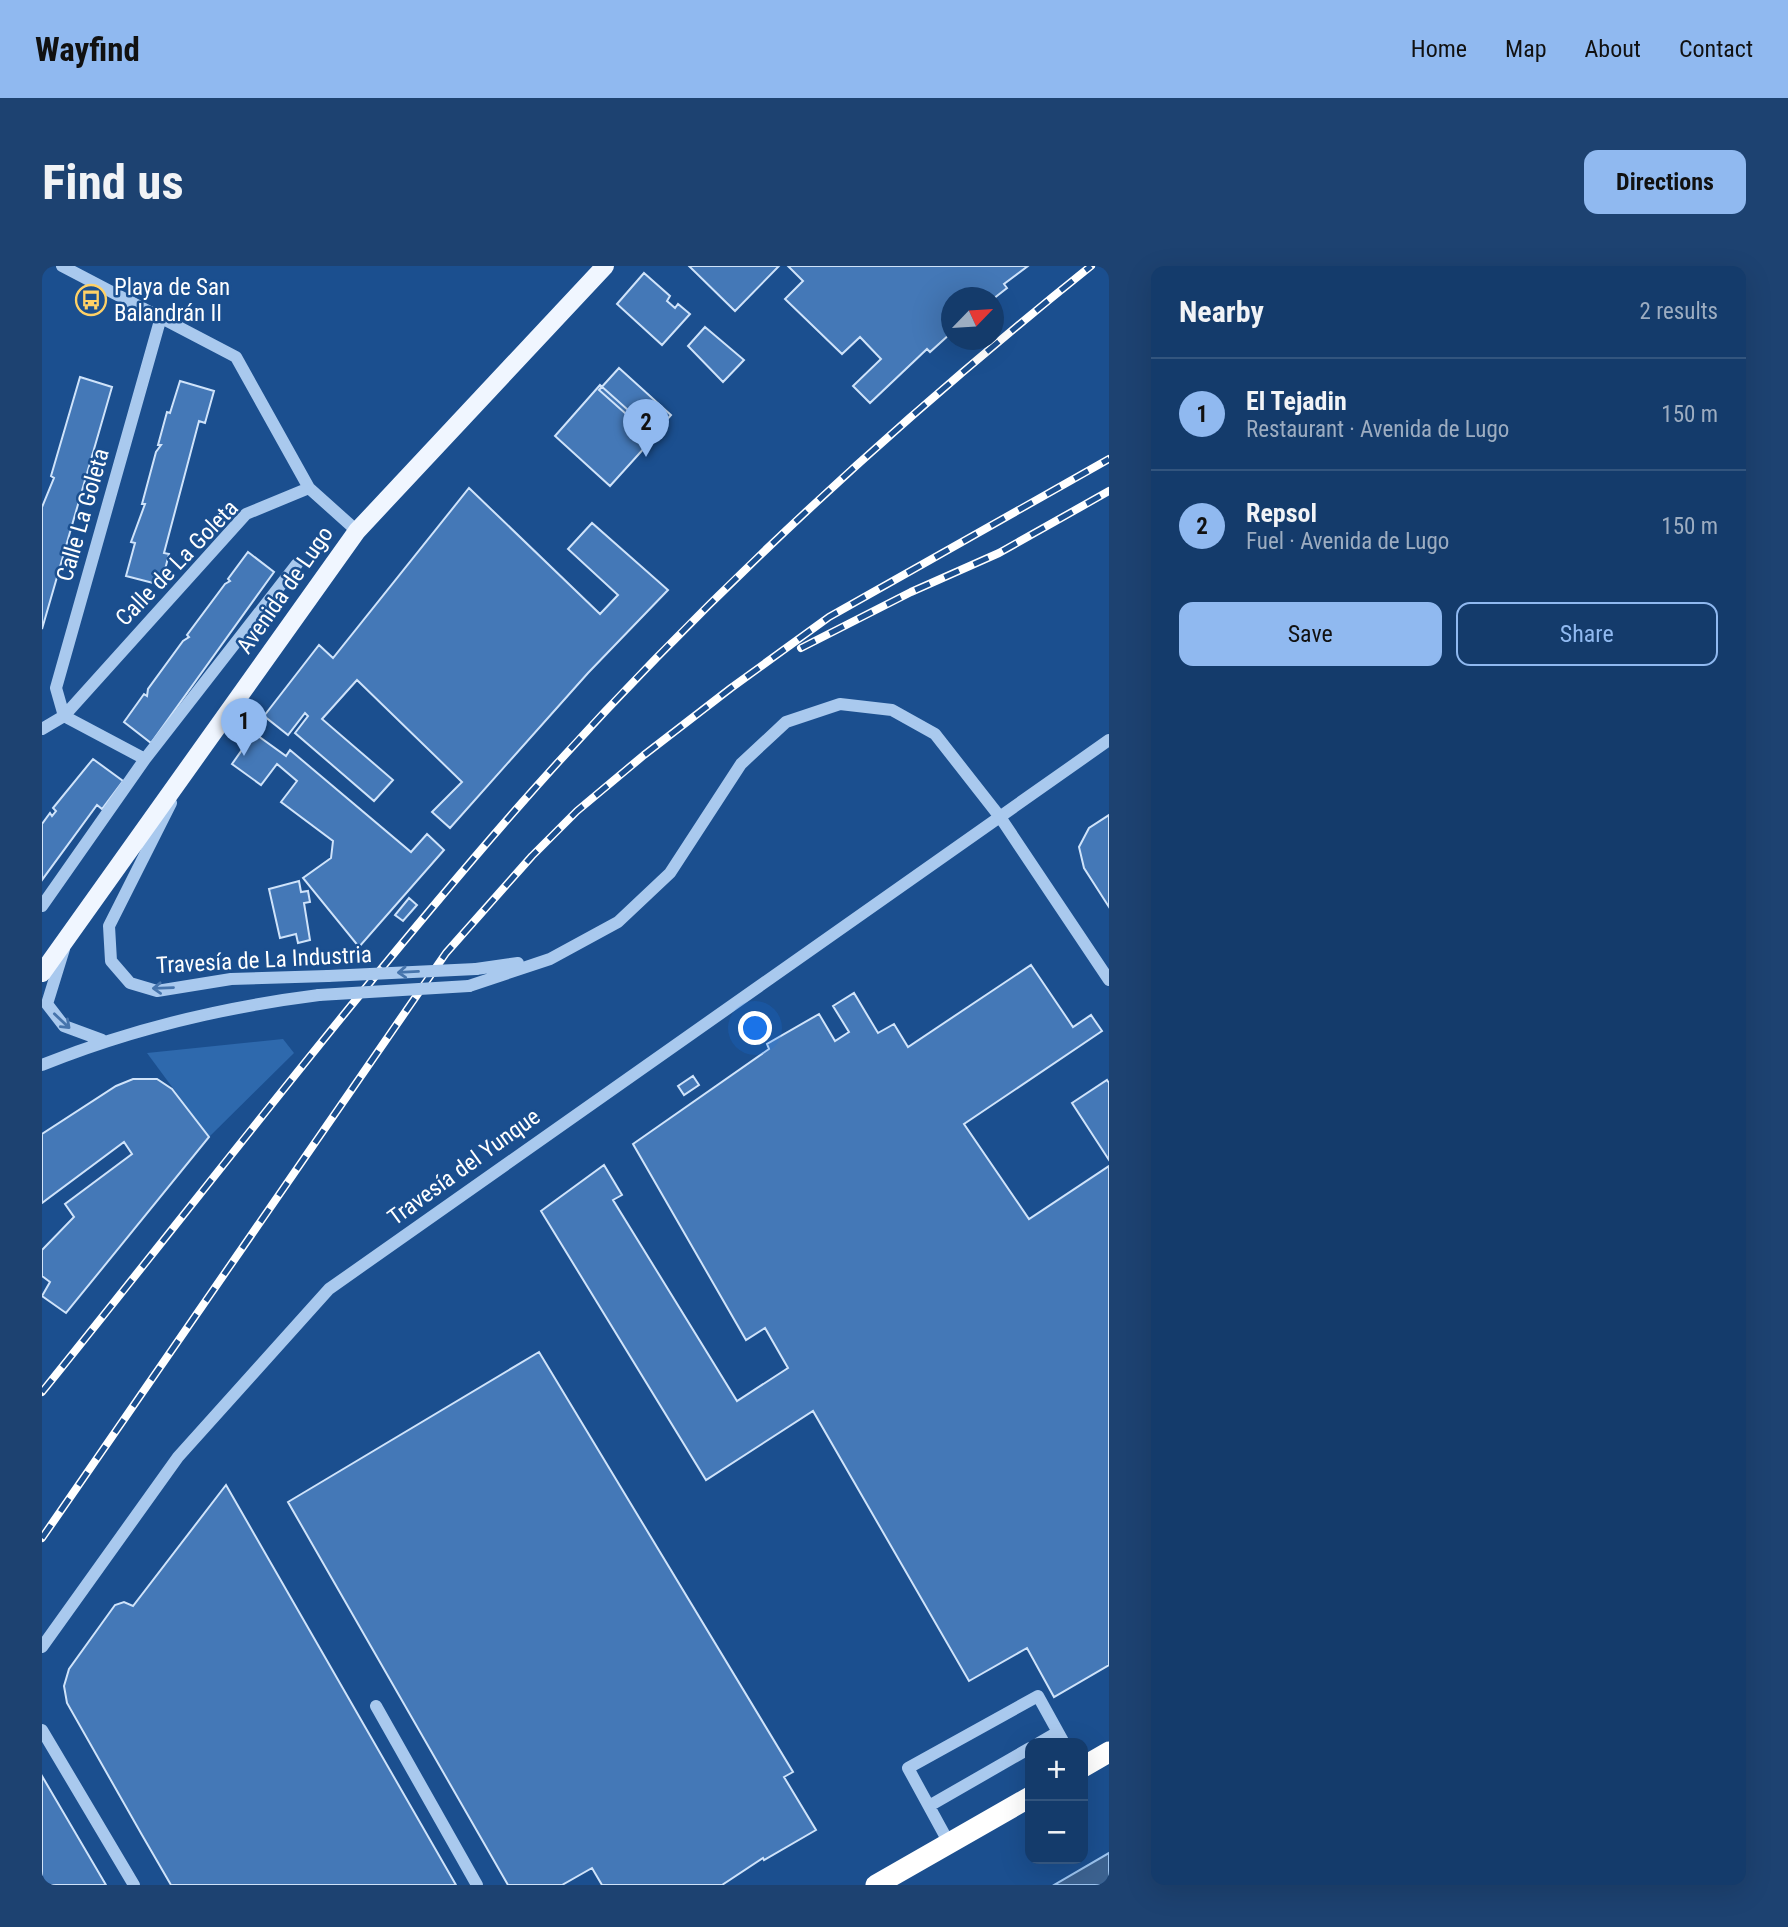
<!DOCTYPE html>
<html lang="en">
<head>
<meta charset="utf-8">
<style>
  :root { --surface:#143b6b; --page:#1d4271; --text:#f1f3f6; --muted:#9dadc1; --line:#33557e; --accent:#90b9f0 }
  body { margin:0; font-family:"Roboto Condensed",sans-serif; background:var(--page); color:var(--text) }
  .controls { position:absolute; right:21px; bottom:21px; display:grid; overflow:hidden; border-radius:14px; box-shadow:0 7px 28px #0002 }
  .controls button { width:63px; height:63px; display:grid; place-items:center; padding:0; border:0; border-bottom:2px solid var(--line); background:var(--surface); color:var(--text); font:35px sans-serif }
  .compass { position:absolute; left:899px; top:21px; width:63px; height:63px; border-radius:50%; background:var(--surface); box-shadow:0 7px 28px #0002; rotate:65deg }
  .you { position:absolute; left:714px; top:763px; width:24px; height:24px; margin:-18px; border:5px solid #fff; border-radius:50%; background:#1a73e8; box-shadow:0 0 0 10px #1a73e833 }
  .badge { display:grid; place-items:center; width:46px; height:46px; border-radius:50%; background:var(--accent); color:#111; font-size:23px; font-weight:700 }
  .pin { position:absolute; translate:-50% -58px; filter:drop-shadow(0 2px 4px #0008) }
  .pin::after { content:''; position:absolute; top:37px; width:24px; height:21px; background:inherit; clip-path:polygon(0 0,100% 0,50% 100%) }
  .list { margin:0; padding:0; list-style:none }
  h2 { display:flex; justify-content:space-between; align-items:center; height:91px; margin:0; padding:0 28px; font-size:30px }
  h2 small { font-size:23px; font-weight:400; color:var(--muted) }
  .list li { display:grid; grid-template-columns:46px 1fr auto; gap:21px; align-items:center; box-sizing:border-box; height:112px; padding:0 28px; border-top:2px solid var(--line) }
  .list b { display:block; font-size:26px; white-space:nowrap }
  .list p { margin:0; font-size:23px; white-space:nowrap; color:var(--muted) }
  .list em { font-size:23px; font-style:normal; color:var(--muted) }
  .actions { display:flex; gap:14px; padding:21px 28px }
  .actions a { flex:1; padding:16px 0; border:2px solid var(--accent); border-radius:14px; text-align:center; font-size:24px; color:var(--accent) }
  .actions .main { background:var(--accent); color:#111 }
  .map { position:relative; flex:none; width:1067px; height:1619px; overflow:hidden; border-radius:14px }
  header { display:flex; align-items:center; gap:42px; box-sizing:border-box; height:98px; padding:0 35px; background:var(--accent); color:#111 }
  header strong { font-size:33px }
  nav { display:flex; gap:38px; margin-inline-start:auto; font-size:24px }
  .intro { display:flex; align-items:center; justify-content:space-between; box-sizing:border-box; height:168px; padding:0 42px }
  h1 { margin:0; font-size:49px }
  .button { padding:18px 32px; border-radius:14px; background:var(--accent); color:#111; font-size:24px; font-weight:700 }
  main { display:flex; gap:42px; padding:0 42px }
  aside { flex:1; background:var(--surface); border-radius:14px; box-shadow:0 7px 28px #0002 }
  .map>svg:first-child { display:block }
  .green { fill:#2e69ad }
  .water { fill:#3c6290; stroke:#9cc4f0; stroke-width:2 }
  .building { fill:#4478b7; stroke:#cfe3fa; stroke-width:2 }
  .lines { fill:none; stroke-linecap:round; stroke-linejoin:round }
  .minor { stroke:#a9c9ee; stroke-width:12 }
  .major { stroke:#f0f6ff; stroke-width:18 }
  .highway { stroke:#fff; stroke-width:21 }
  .rail-casing { stroke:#fff; stroke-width:8 }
  .rail { stroke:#1b4f8f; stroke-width:5; stroke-dasharray:16; stroke-linecap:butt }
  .minor-bridge { stroke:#a9c9ee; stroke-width:12 }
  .oneway { stroke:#4674ac }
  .labels { text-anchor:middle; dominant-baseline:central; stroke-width:5; stroke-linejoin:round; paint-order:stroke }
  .poi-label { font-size:23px; fill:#fff; stroke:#1b4f8f; text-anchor:start }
  .street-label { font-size:23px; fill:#fff; stroke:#1b4f8f }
</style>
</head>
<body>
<header>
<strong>Wayfind</strong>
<nav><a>Home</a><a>Map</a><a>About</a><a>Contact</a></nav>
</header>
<div class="intro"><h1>Find us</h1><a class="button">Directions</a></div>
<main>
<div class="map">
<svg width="1067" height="1619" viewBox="0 0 1067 1619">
  <rect width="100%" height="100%" fill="#1b4f8f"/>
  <path class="green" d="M 241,773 L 252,787 L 167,871 L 105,787 Z"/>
  <path class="water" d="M 1067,1587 L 1067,1619 L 1012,1619 Z"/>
  <path class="building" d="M 647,0 L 737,0 L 693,45 Z
    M 746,0 L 986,0 L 962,18 L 965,22 L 951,33 L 909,32 L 909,67 L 888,86 L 885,83 L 828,137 L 811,120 L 839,93 L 818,71 L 800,88 L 743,33 L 761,15 Z
    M 602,7 L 628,30 L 625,35 L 633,42 L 636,38 L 648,48 L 620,79 L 575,38 Z
    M 663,61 L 702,94 L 681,116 L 646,80 Z
    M 577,102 L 629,149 L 610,171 L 557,124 Z
    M 38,111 L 70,121 L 0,363 L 0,241 L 12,212 L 9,210 Z
    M 138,115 L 172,125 L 163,157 L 157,155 L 122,287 L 127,288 L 119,319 L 84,310 L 93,277 L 89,276 L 103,238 L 100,238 L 114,186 L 119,179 L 116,179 L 125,146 L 128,147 Z
    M 558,119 L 614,169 L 568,220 L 513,170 Z
    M 427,222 L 558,348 L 576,329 L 526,283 L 550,257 L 626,324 L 546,407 L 408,562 L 390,546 L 420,516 L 315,414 L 280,453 L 351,514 L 332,535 L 253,467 L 266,450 L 263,447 L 246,469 L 222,450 L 277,379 L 291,392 Z
    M 206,286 L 232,306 L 109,477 L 82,456 L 102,428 L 105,430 L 106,423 L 141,375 L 147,371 L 145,369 L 183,318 L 188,315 L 186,313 Z
    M 212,467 L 244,490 L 248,484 L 369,586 L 385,568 L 402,584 L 317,681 L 261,612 L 289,592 L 291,575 L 239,536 L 255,515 L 235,498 L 219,519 L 190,498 Z
    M 51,493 L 81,515 L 60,543 L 55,539 L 0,614 L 0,558 L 8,547 L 10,550 L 14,545 L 11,542 Z
    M 1067,549 L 1067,641 L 1042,602 L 1037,581 L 1047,562 Z
    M 257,615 L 259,626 L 266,625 L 268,636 L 262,637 L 268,674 L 256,677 L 254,668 L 238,672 L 227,623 Z
    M 367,632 L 375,639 L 361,655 L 353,649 Z
    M 989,699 L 1031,761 L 1049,749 L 1060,765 L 922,858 L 987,953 L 1067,900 L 1067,1399 L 1012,1431 L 985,1382 L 927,1415 L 771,1145 L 664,1214 L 499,945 L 562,899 L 580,929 L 571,934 L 695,1135 L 746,1102 L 723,1062 L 704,1074 L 591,878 L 727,783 L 725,778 L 777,748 L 793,775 L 807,766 L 791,740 L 812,727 L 836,767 L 852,758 L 866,781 Z
    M 651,810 L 657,819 L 642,829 L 636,820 Z
    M 91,813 L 115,813 L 130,823 L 167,871 L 24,1047 L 0,1030 L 8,1016 L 0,1010 L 0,984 L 32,951 L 23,938 L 90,888 L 82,876 L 0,937 L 0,868 L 74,820 Z
    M 1065,814 L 1067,817 L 1067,894 L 1030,837 Z
    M 497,1086 L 751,1506 L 742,1511 L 774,1564 L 722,1594 L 721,1592 L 680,1619 L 560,1619 L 550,1602 L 520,1619 L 466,1619 L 246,1236 Z
    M 184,1219 L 414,1619 L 129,1619 L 100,1569 L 25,1437 L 22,1420 L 27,1403 L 73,1339 L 82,1336 L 91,1340 Z
    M 0,1510 L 64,1619 L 0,1619 Z"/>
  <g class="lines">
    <path class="minor" d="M 20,0 L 194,91 L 267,222 L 315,265
      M 0,463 L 22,450 L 204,248 L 267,222
      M 103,493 L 22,450 L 14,422 L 119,51
      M 129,537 L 67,660 L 69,695 L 88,717 L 115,725 L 189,713 L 286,710
      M 0,640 L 103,493 L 255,298
      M 22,683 L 5,738 L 22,760 L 60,774
      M 434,703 L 476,697
      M 427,720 L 508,693 L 576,656 L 628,607 L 699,498 L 744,456 L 798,438 L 850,444 L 893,468 L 958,551 L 1067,714
      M 0,799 C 89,763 182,741 277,729
      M 0,1381 L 136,1191 L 287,1023 L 1067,474
      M 334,1440 L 435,1619
      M 0,1464 L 92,1619
      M 997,1477 L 1016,1466
      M 887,1540 L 988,1482
      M 907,1577 L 866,1502 L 996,1430 L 1022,1477"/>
    <path class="major" d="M 0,707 L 315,265 L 563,0"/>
    <path class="highway" d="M 1041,1501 L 1067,1486
      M 834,1619 L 988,1531"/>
    <g class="rail-casing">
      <path id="rail" d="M 759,382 L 869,326 L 957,287 L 1067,225
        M 0,1126 C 156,933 307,735 470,548 C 645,348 842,166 1049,0
        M 0,1272 L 404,687 L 490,590 L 535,545 L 602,489 L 689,422 L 787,351 L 1067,193"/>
    </g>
    <use href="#rail" class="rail"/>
    <path class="minor-bridge" d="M 286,710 L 434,703
      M 277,729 L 427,720"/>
  </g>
  <defs><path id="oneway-shaft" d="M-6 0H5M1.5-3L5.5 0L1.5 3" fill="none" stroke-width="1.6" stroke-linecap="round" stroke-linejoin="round" transform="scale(1.75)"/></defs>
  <g class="oneway">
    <use href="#oneway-shaft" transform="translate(366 706) rotate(177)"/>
    <use href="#oneway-shaft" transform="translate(121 722) rotate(178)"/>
    <use href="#oneway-shaft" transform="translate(20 755) rotate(43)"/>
  </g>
  <defs>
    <g id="bus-ring" transform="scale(1.575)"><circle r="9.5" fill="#1b4f8f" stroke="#ffd166" stroke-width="1.5"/><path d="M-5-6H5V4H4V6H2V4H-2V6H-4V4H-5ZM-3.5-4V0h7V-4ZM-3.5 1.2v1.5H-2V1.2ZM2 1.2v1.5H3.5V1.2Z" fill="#ffd166"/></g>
  </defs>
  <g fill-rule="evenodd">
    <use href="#bus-ring" x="49" y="34"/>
  </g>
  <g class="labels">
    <g class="poi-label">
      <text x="72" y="21">Playa de San<tspan x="72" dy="26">Balandrán II</tspan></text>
    </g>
    <g class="street-label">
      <text transform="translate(41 249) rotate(-74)">Calle La Goleta</text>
      <text transform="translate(135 297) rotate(-46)">Calle de La Goleta</text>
      <text transform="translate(243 324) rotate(-55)">Avenida de Lugo</text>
      <text transform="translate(222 694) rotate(-3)">Travesía de La Industria</text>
      <text transform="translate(422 901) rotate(-36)">Travesía del Yunque</text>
    </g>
  </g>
</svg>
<div class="controls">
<button>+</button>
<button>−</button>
</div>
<svg class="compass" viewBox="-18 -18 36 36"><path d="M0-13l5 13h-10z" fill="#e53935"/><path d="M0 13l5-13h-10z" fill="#9dadc1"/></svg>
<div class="you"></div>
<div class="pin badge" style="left:202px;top:490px">1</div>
<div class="pin badge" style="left:604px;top:191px">2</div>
</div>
<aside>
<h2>Nearby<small>2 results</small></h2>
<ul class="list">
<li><span class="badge">1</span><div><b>El Tejadin</b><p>Restaurant · Avenida de Lugo</p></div><em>150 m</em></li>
<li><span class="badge">2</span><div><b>Repsol</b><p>Fuel · Avenida de Lugo</p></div><em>150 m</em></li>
</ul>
<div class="actions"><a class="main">Save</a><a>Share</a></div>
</aside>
</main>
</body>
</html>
